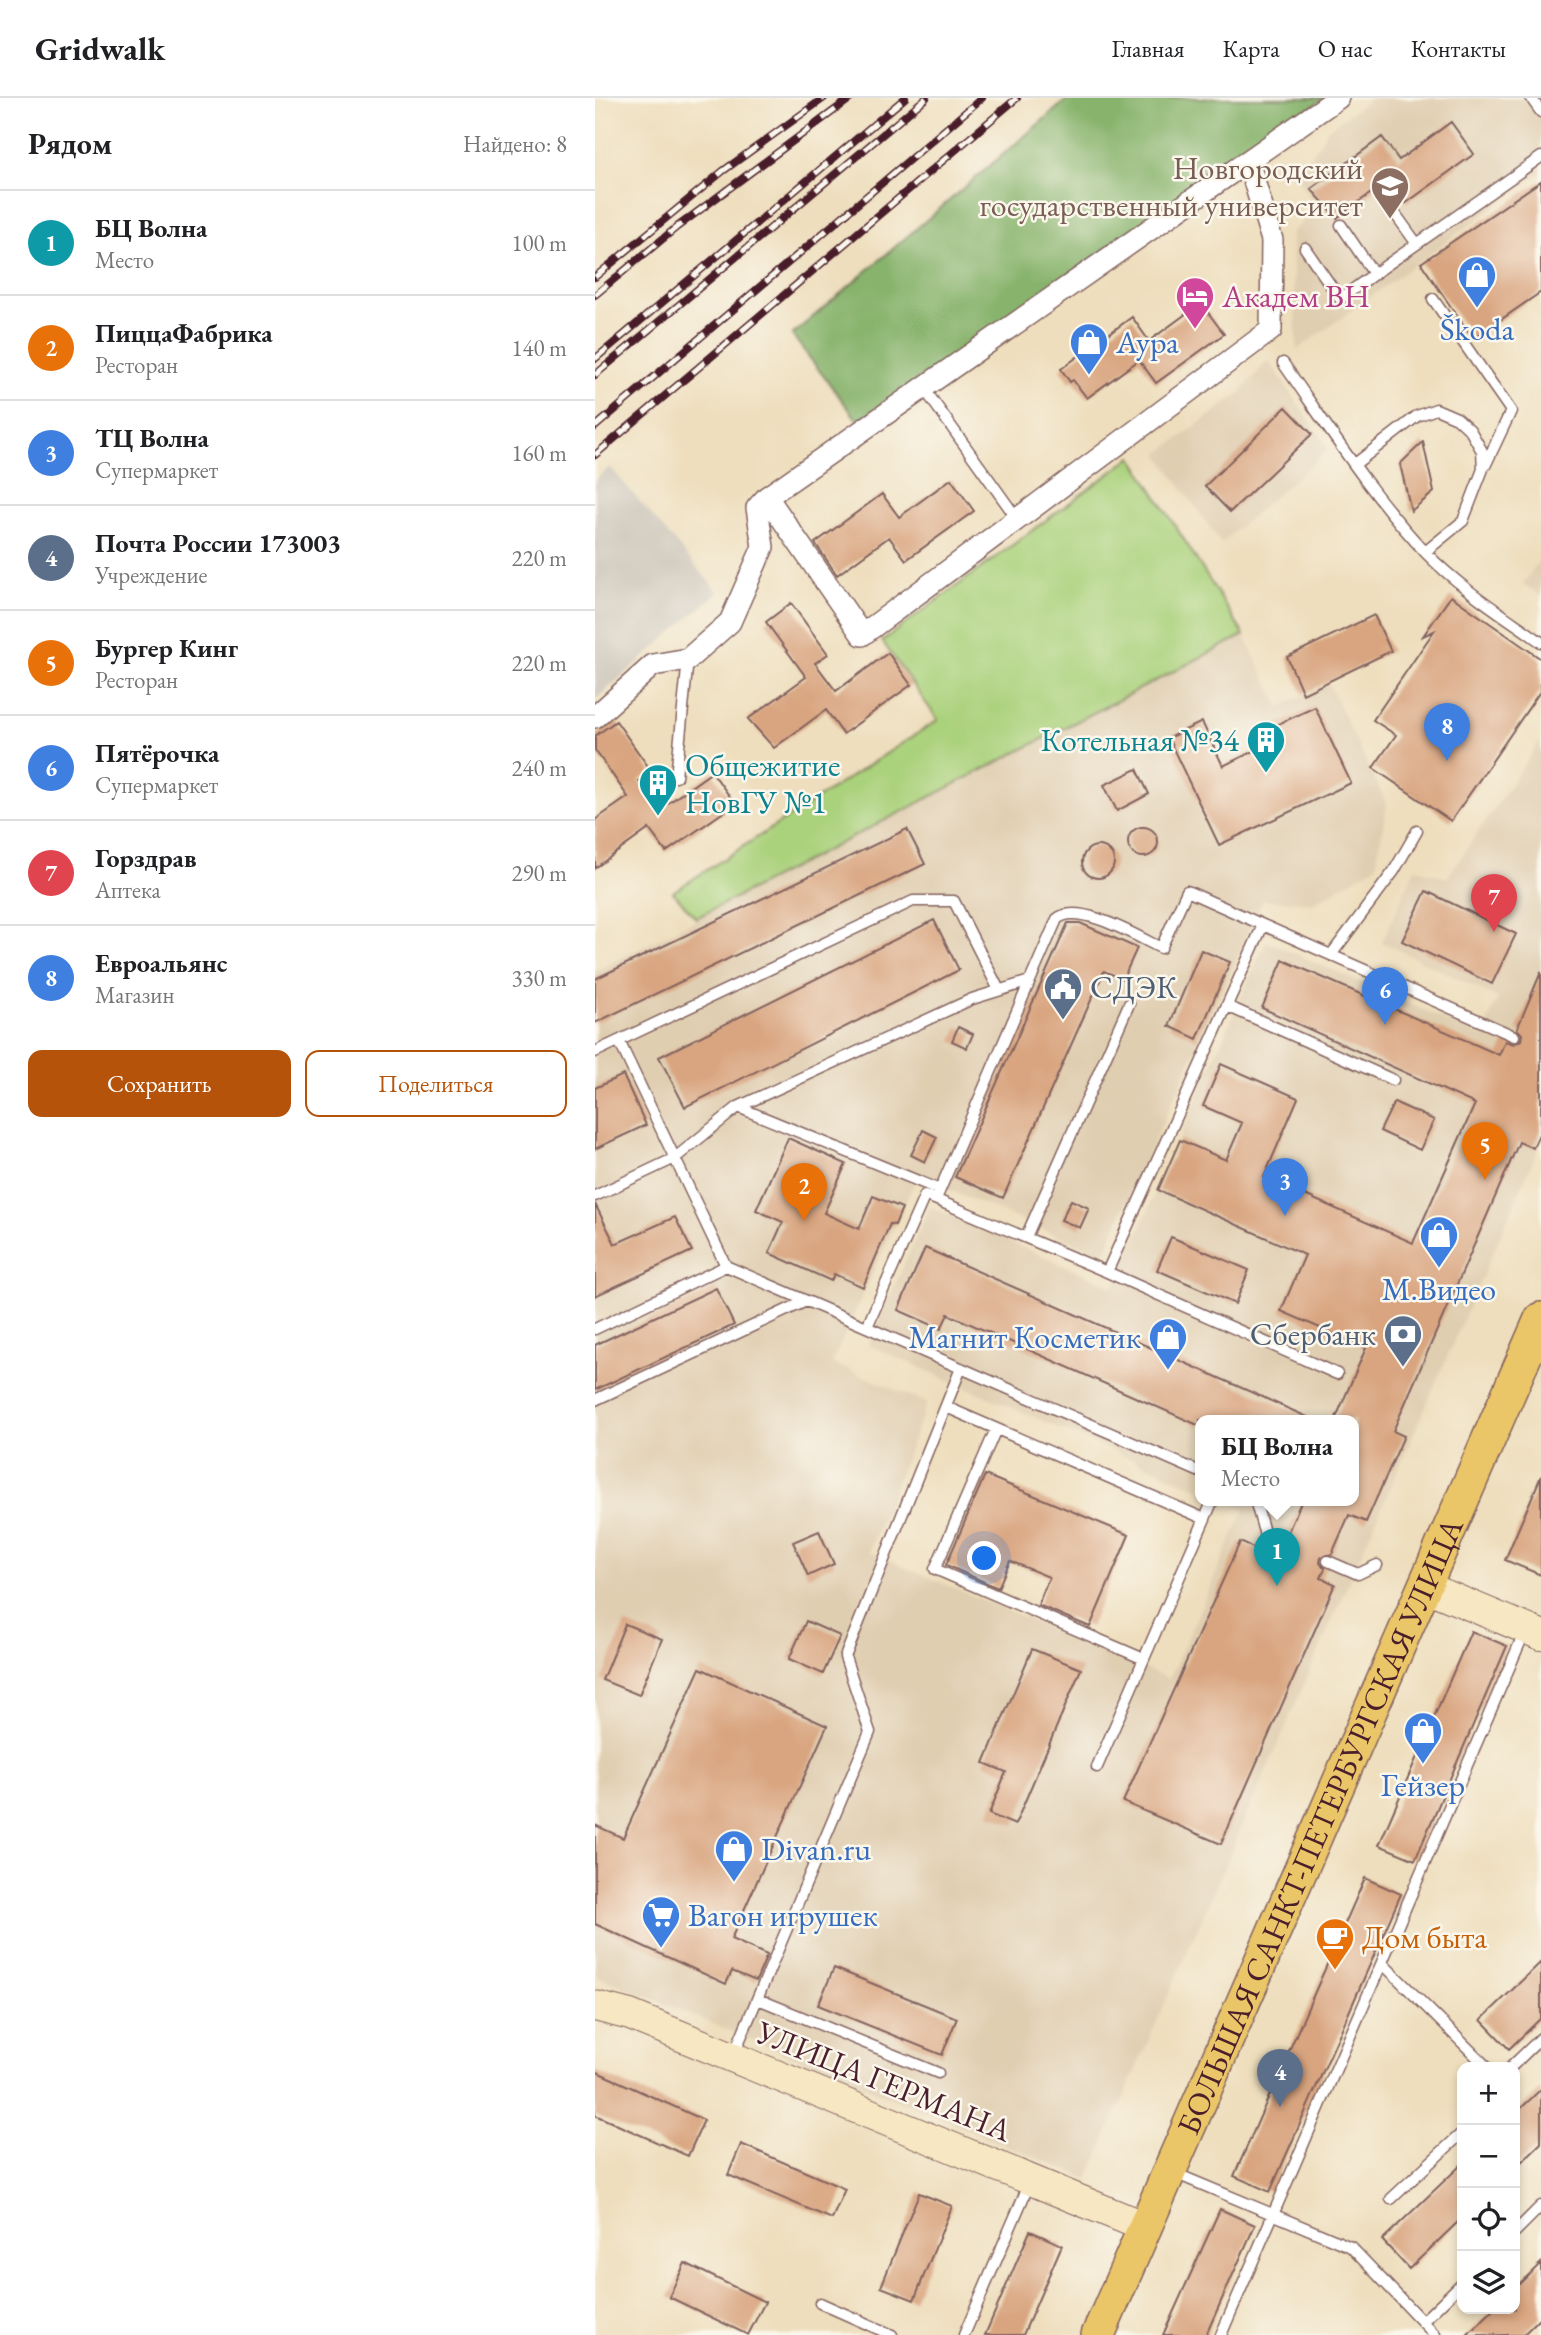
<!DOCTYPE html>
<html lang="ru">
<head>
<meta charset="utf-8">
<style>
  :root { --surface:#fff; --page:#f6f6f6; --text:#202124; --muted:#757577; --line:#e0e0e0; --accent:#b45309 }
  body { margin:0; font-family:"EB Garamond",serif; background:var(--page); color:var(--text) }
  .controls { position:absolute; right:21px; bottom:21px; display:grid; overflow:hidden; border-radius:14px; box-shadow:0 4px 10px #0003 }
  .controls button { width:63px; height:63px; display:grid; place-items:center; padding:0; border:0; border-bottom:2px solid var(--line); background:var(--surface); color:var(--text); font:35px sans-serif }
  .you { position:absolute; left:390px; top:1461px; width:24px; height:24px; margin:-18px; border:5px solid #fff; border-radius:50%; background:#1a73e8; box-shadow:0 0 0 10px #1a73e833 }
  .badge { display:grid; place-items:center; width:46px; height:46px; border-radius:50%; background:var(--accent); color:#fff; font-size:23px; font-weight:700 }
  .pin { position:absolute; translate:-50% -58px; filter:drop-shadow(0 2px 4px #0008) }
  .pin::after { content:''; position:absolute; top:37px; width:24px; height:21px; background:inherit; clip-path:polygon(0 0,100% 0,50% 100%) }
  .popup { position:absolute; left:600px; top:1317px; width:164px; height:91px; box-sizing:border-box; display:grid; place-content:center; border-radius:14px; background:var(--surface); filter:drop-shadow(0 2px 5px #0005); font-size:23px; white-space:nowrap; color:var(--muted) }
  .popup b { font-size:26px; color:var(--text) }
  .popup::after { content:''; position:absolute; left:50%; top:100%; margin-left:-14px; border:14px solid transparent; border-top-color:var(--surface) }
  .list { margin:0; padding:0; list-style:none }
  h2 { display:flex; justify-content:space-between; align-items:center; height:91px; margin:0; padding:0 28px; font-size:30px }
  h2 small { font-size:23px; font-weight:400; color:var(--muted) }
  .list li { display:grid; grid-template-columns:46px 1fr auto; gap:21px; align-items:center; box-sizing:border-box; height:105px; padding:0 28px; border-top:2px solid var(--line) }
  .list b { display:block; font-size:26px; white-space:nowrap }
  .list p { margin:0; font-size:23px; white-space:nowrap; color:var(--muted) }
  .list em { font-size:23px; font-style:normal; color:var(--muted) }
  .actions { display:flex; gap:14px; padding:21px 28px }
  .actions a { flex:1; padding:16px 0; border:2px solid var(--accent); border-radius:14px; text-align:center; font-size:24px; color:var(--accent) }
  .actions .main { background:var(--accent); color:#fff }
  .icon { flex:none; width:38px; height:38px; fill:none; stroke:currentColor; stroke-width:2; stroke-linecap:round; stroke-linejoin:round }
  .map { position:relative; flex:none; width:946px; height:2237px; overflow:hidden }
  header { display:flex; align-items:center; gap:42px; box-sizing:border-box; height:98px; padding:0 35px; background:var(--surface); border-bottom:2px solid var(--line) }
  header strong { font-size:33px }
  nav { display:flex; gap:38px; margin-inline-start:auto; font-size:24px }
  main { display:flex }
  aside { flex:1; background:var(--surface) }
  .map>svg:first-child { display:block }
  .built { fill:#e0ceb1 }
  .industrial { fill:#cac3b8 }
  .green { fill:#aad17c; stroke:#7a7854; stroke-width:2 }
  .forest { fill:#87b36c; stroke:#68694c; stroke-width:2 }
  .building { fill:#d9a580 }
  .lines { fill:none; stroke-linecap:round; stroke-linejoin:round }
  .lane-casing { stroke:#83625e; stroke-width:13 }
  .street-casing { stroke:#83625e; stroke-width:24 }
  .secondary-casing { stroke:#83625e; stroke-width:32 }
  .primary-casing { stroke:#83625e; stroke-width:36 }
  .lane { stroke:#fff; stroke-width:10 }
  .street { stroke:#fff; stroke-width:21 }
  .secondary { stroke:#f7e8c3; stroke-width:30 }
  .primary { stroke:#ebc669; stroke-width:33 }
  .rail-casing { stroke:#4a1f2b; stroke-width:8 }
  .rail { stroke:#fbf7ec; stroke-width:5; stroke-dasharray:16; stroke-linecap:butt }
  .labels { text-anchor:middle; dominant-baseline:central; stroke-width:5; stroke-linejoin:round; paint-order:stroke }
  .education-label { font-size:32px; fill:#785e54; stroke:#fbf7ec; text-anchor:end }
  .hotel-label { font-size:32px; fill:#b23c85; stroke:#fbf7ec; text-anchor:start }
  .shop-label { font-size:32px; fill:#366cbe; stroke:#fbf7ec }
  .culture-label { font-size:32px; fill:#0d838f; stroke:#fbf7ec; text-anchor:end }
  .service-label { font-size:32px; fill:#4e5e75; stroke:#fbf7ec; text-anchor:start }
  .street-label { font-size:32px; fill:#4a1f2b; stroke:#fbf7ec }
  .food-label { font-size:32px; fill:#c56008; stroke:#fbf7ec; text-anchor:start }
</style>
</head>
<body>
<header>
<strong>Gridwalk</strong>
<nav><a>Главная</a><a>Карта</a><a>О нас</a><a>Контакты</a></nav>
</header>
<main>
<aside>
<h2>Рядом<small>Найдено: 8</small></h2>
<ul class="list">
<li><span class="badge" style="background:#0f9aa8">1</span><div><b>БЦ Волна</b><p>Место</p></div><em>100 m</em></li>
<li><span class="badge" style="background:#e8710a">2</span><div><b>ПиццаФабрика</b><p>Ресторан</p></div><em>140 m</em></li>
<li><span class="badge" style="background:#3f7fe0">3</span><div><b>ТЦ Волна</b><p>Супермаркет</p></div><em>160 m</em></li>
<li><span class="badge" style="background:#5c6f8a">4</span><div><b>Почта России 173003</b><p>Учреждение</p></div><em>220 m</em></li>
<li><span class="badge" style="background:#e8710a">5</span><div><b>Бургер Кинг</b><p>Ресторан</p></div><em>220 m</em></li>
<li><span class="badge" style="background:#3f7fe0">6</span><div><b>Пятёрочка</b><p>Супермаркет</p></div><em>240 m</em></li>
<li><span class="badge" style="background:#e0444e">7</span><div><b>Горздрав</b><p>Аптека</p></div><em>290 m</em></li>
<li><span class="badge" style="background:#3f7fe0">8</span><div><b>Евроальянс</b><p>Магазин</p></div><em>330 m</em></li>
</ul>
<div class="actions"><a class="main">Сохранить</a><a>Поделиться</a></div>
</aside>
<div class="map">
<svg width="946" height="2237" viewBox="0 0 946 2237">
  <rect width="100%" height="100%" fill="#fbf7ec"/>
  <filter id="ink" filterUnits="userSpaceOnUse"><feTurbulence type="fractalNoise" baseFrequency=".0143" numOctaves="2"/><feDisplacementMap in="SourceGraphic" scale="14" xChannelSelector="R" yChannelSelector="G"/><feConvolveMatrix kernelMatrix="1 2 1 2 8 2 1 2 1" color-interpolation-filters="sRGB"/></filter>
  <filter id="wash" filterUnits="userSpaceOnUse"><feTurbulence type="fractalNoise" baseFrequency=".00686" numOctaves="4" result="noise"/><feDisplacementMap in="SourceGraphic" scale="28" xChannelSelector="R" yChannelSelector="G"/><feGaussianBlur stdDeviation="1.57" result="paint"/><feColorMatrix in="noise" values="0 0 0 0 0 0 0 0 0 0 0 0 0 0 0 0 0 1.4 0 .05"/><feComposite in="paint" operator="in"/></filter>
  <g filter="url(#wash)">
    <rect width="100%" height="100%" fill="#eedebd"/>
    <path class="built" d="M 777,0 L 946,0 L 946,75 L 702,252 L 696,135 L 722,110 L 703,81 L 733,31 Z
      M 673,262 L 734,351 L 626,445 L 563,356 L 646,294 Z
      M 946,461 L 946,498 L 928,486 Z
      M 649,537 L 685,609 L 733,585 L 792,707 L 781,768 L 718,805 L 668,802 L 508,1157 L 322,1078 L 237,1265 L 332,1305 L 274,1454 L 574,1581 L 650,1411 L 631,1402 L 759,1402 L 759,1322 L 605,1322 L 605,1391 L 273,1247 L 335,1109 L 519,1189 L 671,843 L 887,938 L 903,900 L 787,844 L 820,770 L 852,780 L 946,642 L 946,1044 L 493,2081 L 0,1877 L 0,874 Z"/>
    <path class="industrial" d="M 15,369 L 123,494 L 0,602 L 0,382 Z"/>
    <path class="green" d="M 537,359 L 649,537 L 101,820 L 78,794 L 343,622 L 287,543 Z"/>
    <path class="forest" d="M 474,0 L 729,0 L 263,323 L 197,237 Z"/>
    <g id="blocks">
      <path class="building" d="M 856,24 L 879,56 L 811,105 L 794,82 L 742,120 L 716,91 L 787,39 L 804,62 Z
        M 946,83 L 946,194 L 878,241 L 826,165 Z
        M 606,205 L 629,236 L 561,285 L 544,262 L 492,300 L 478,282 L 475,284 L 466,271 L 537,219 L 554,243 Z
        M 691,309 L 717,336 L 635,414 L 610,388 Z
        M 828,344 L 839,394 L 816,413 L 805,366 Z
        M 356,381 L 379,413 L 311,462 L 294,439 L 242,477 L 220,445 L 287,396 L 304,419 Z
        M 856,498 L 946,561 L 946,592 L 856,723 L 778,670 L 801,637 L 778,622 L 839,533 L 828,538 Z
        M 196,505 L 233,556 L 220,565 L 241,593 L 293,555 L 316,587 L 248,636 L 231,612 L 179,650 L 153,621 L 211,579 L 171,524 Z
        M 779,517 L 796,553 L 708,596 L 692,559 Z
        M 720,609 L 756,685 L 624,747 L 573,640 L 607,624 L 628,668 L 674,646 L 668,633 Z
        M 21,623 L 57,674 L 44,683 L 65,711 L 117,674 L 140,706 L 71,754 L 54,731 L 0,770 L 0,722 L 33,699 L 0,652 L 0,638 Z
        M 542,671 L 554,696 L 522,713 L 509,687 Z
        M533 744a15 15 0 1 1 30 0a15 15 0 1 1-30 0Z
        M 312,731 L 330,766 L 0,925 L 0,881 Z
        M487 764a16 16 0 1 1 32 0a16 16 0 1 1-32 0Z
        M 831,793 L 921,836 L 897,886 L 807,843 Z
        M 339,822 L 364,872 L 90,1009 L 64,959 Z
        M 473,825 L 485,825 L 542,850 L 528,881 L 509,873 L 408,1100 L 360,1079 Z
        M 606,852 L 635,864 L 602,941 L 574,928 Z
        M 688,862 L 904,957 L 910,943 L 919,946 L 926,942 L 927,936 L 922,931 L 946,874 L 946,1032 L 938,1050 L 924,1044 L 798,1333 L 809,1338 L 771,1424 L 754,1417 L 737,1456 L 726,1459 L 725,1465 L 730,1470 L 726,1480 L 740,1486 L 626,1746 L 528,1704 L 645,1444 L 681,1460 L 685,1450 L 695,1446 L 692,1436 L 707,1402 L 759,1402 L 759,1322 L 740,1322 L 771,1250 L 686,1213 L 710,1157 L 563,1092 L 585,1042 L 631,1062 L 647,1025 L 608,1008 L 626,966 L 703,1000 L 669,1079 L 818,1145 L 880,1006 L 667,910 Z
        M 363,929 L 378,936 L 372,950 L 357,943 Z
        M 28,977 L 51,1027 L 0,1051 L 0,990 Z
        M 799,1004 L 839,1022 L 825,1052 L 785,1033 Z
        M 328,1032 L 342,1039 L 330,1064 L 316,1057 Z
        M 193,1040 L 251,1066 L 229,1115 L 264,1131 L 278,1098 L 307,1110 L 300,1127 L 295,1126 L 268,1189 L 239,1176 L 236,1183 L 174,1155 L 188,1124 L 161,1112 Z
        M 476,1102 L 494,1110 L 485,1130 L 466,1122 Z
        M 0,1106 L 20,1146 L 80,1119 L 97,1153 L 0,1198 Z
        M 576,1139 L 654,1172 L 640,1206 L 562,1172 Z
        M 330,1150 L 719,1322 L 605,1322 L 605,1328 L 353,1216 L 346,1231 L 303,1212 Z
        M 121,1190 L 139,1227 L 0,1292 L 0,1247 Z
        M 390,1377 L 534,1437 L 495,1529 L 443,1507 L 454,1479 L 415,1463 L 403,1490 L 351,1467 Z
        M 946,1378 L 946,1477 L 910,1462 Z
        M 224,1433 L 239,1466 L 213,1478 L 198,1444 Z
        M 211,1523 L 245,1538 L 228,1576 L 194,1561 Z
        M 30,1526 L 67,1541 L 44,1597 L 7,1582 Z
        M 876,1533 L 912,1548 L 820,1762 L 784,1747 Z
        M 437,1551 L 486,1571 L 420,1727 L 394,1716 L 411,1674 L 389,1665 Z
        M 105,1570 L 232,1628 L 136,1841 L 172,1857 L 161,1883 L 137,1873 L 131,1886 L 0,1826 L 0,1727 L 28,1740 Z
        M 770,1780 L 806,1796 L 675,2094 L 639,2078 Z
        M 946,1864 L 946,1920 L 914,1951 L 886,1922 Z
        M 239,1870 L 362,1920 L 347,1957 L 223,1907 Z
        M 0,1973 L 109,2022 L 93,2058 L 0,2017 Z
        M 946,1991 L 946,2045 L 920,2070 L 920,2016 Z
        M 146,2046 L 250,2091 L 237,2121 L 133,2077 Z
        M 867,2066 L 867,2120 L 814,2171 L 787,2142 Z
        M 324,2095 L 357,2108 L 319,2202 L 286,2189 Z
        M 625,2111 L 660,2127 L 611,2237 L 568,2237 Z
        M 435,2133 L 467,2147 L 428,2237 L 390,2237 Z
        M 90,2165 L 170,2204 L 153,2237 L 74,2199 Z
        M 946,2165 L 946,2219 L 928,2237 L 872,2237 L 899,2211 L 920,2211 L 920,2190 Z"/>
    </g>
  </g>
  <g filter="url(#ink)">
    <use href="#blocks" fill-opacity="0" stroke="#83625e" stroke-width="2"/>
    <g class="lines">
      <g class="lane-casing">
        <path id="lane" d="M 936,0 L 946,14
          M 786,96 L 822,146
          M 746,127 L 779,176 L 946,59
          M 710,150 L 745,201 L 779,176
          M 838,201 L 916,313 L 890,368
          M 688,265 C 733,329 777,398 831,455 C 865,490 907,516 946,544
          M 328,289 L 423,422
          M 760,366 L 822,318 L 841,311 L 862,320 L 875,332 L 887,353 L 888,371 L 868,423 L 830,454
          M 81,679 L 93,561
          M 736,857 L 799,773 L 822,733
          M 632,908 L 798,982
          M 24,943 L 131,1168 L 605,1374
          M 0,954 L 318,803 L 359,803 L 404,892
          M 143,1009 L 345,1092
          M 0,1098 L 80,1060 L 143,1009 L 377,901 L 435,883 L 462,821 C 483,803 543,839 566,850 L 592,793 L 668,827
          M 341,1101 L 435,883
          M 431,1139 L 534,906
          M 512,1174 L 742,1276
          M 272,1229 L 330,1097 L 512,1174 L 668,827 L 919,938
          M 0,1231 L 131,1168
          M 0,1302 L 211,1203
          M 351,1309 L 610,1421
          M 401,1331 L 340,1471 L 549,1561
          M 660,1402 L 669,1434 L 688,1443
          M 733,1463 L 763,1476 L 782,1467
          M 502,1669 L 618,1402
          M 787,1865 L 892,1969
          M 163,1901 L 343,1975
          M 138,1958 L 275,1634 L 250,1559 L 366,1270
          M 916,1969 L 946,1940
          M 577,2074 L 756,2149 L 840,2237
          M 796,2101 L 867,2035
          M 920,2134 L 946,2108
          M 225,2205 L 297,2237
          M 827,2224 L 867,2185
          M 369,2237 L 435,2084
          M 626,2237 L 930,1533"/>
      </g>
      <g class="street-casing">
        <path id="street" d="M 172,399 L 267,537 L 676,232 L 677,142 L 653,63
          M 0,619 L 58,567 L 93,561 L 135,524 L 168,449 L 162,410 L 172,399 L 743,0"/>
      </g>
      <g class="secondary-casing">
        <path id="secondary" d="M 829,1488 L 946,1537
          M 0,1908 L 35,1917 L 550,2129"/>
      </g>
      <g class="primary-casing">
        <g id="primary">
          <path id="s1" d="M 503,2237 L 946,1221"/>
        </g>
      </g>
      <use href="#lane" class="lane"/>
      <use href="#street" class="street"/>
      <use href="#secondary" class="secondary"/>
      <use href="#primary" class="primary"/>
      <g class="rail-casing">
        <path id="rail" d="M 0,179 L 128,73 L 229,0
          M 0,197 L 82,129 L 256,0
          M 0,261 L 310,0
          M 0,277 L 331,0
          M 0,329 L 387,0
          M 0,357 L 422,0"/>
      </g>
      <use href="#rail" class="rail"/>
    </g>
  </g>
  <defs>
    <g id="university-pin" transform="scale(2.0125)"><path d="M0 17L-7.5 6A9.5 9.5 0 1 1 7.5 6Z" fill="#8d6e63" stroke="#fbf7ec"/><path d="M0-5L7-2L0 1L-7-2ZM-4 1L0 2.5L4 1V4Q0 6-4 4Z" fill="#fff"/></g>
    <g id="shop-pin" transform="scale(2.0125)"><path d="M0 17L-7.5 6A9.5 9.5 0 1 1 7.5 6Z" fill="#3f7fe0" stroke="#fbf7ec"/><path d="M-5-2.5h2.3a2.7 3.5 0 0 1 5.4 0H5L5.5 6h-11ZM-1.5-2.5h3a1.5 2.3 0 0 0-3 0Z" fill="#fff"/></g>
    <g id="hotel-pin" transform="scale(2.0125)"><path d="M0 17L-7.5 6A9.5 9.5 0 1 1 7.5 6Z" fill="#d1479c" stroke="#fbf7ec"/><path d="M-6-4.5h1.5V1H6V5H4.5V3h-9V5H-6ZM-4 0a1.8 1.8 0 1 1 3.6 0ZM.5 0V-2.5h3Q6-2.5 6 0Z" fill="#fff"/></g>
    <g id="building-pin" transform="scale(2.0125)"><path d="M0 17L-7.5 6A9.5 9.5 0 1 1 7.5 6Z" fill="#0f9aa8" stroke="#fbf7ec"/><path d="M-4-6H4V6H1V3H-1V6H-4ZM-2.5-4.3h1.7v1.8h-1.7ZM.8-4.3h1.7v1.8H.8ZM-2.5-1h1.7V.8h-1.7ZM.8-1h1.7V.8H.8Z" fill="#fff"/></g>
    <g id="civic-pin" transform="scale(2.0125)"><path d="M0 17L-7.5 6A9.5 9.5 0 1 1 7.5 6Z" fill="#5c6f8a" stroke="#fbf7ec"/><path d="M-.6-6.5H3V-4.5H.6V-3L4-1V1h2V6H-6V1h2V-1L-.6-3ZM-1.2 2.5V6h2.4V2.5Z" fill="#fff"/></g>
    <g id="bank-pin" transform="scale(2.0125)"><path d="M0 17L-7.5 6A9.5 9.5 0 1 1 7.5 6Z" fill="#5c6f8a" stroke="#fbf7ec"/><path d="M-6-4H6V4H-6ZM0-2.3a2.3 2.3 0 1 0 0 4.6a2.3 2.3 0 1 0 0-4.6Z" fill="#fff"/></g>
    <g id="supermarket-pin" transform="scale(2.0125)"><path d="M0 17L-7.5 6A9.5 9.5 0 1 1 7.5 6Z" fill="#3f7fe0" stroke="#fbf7ec"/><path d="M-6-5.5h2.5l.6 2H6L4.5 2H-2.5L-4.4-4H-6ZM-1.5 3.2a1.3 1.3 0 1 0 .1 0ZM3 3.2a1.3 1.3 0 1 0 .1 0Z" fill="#fff"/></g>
    <g id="cafe-pin" transform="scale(2.0125)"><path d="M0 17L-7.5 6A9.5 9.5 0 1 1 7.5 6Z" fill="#e8710a" stroke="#fbf7ec"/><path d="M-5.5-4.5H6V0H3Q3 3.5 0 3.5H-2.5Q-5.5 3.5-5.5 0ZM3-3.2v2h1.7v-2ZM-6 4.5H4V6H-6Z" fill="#fff"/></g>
  </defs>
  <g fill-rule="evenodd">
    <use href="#university-pin" x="795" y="88"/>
    <use href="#shop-pin" x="882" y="177"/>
    <use href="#hotel-pin" x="600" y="198"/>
    <use href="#shop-pin" x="494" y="244"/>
    <use href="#building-pin" x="671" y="642"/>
    <use href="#building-pin" x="63" y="685"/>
    <use href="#civic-pin" x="468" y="889"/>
    <use href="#shop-pin" x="844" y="1137"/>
    <use href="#bank-pin" x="808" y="1236"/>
    <use href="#shop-pin" x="573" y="1239"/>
    <use href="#shop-pin" x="828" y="1633"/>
    <use href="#shop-pin" x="139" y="1751"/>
    <use href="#supermarket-pin" x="66" y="1817"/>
    <use href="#cafe-pin" x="740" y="1839"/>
  </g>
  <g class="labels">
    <g class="education-label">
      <text x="768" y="70">Новгородский<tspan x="768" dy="37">государственный университет</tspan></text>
    </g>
    <g class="hotel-label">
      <text x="627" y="198">Академ ВН</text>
    </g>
    <g class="shop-label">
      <text x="882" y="231">Škoda</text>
      <text x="521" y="244" text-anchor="start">Аура</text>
      <text x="844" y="1191">М.Видео</text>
      <text x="546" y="1239" text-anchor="end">Магнит Косметик</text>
      <text x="828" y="1687">Гейзер</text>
      <text x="166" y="1751" text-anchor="start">Divan.ru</text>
      <text x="93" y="1817" text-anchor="start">Вагон игрушек</text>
    </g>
    <g class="culture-label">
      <text x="644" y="642">Котельная №34</text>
      <text x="90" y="667" text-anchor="start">Общежитие<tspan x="90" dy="37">НовГУ №1</tspan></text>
    </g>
    <g class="service-label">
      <text x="495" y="889">СДЭК</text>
      <text x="781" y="1236" text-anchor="end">Сбербанк</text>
    </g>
    <g class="street-label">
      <text stroke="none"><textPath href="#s1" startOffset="555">БОЛЬШАЯ САНКТ-ПЕТЕРБУРГСКАЯ УЛИЦА</textPath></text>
      <text transform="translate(289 1983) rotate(22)">УЛИЦА ГЕРМАНА</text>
    </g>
    <g class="food-label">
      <text x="767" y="1839">Дом быта</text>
    </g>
  </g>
</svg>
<div class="controls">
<button>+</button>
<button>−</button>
<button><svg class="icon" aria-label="locate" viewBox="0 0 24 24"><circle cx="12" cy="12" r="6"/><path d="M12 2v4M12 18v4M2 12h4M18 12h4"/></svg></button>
<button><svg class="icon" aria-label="layers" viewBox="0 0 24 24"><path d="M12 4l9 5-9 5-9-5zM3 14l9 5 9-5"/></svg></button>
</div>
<div class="you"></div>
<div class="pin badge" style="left:682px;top:1488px;background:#0f9aa8">1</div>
<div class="popup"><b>БЦ Волна</b>Место</div>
<div class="pin badge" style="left:209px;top:1123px;background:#e8710a">2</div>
<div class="pin badge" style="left:690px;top:1118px;background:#3f7fe0">3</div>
<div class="pin badge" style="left:685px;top:2009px;background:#5c6f8a">4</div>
<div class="pin badge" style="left:890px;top:1082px;background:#e8710a">5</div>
<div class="pin badge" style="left:790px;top:927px;background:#3f7fe0">6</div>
<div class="pin badge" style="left:899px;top:834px;background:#e0444e">7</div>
<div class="pin badge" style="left:852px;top:663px;background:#3f7fe0">8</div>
</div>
</main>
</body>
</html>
